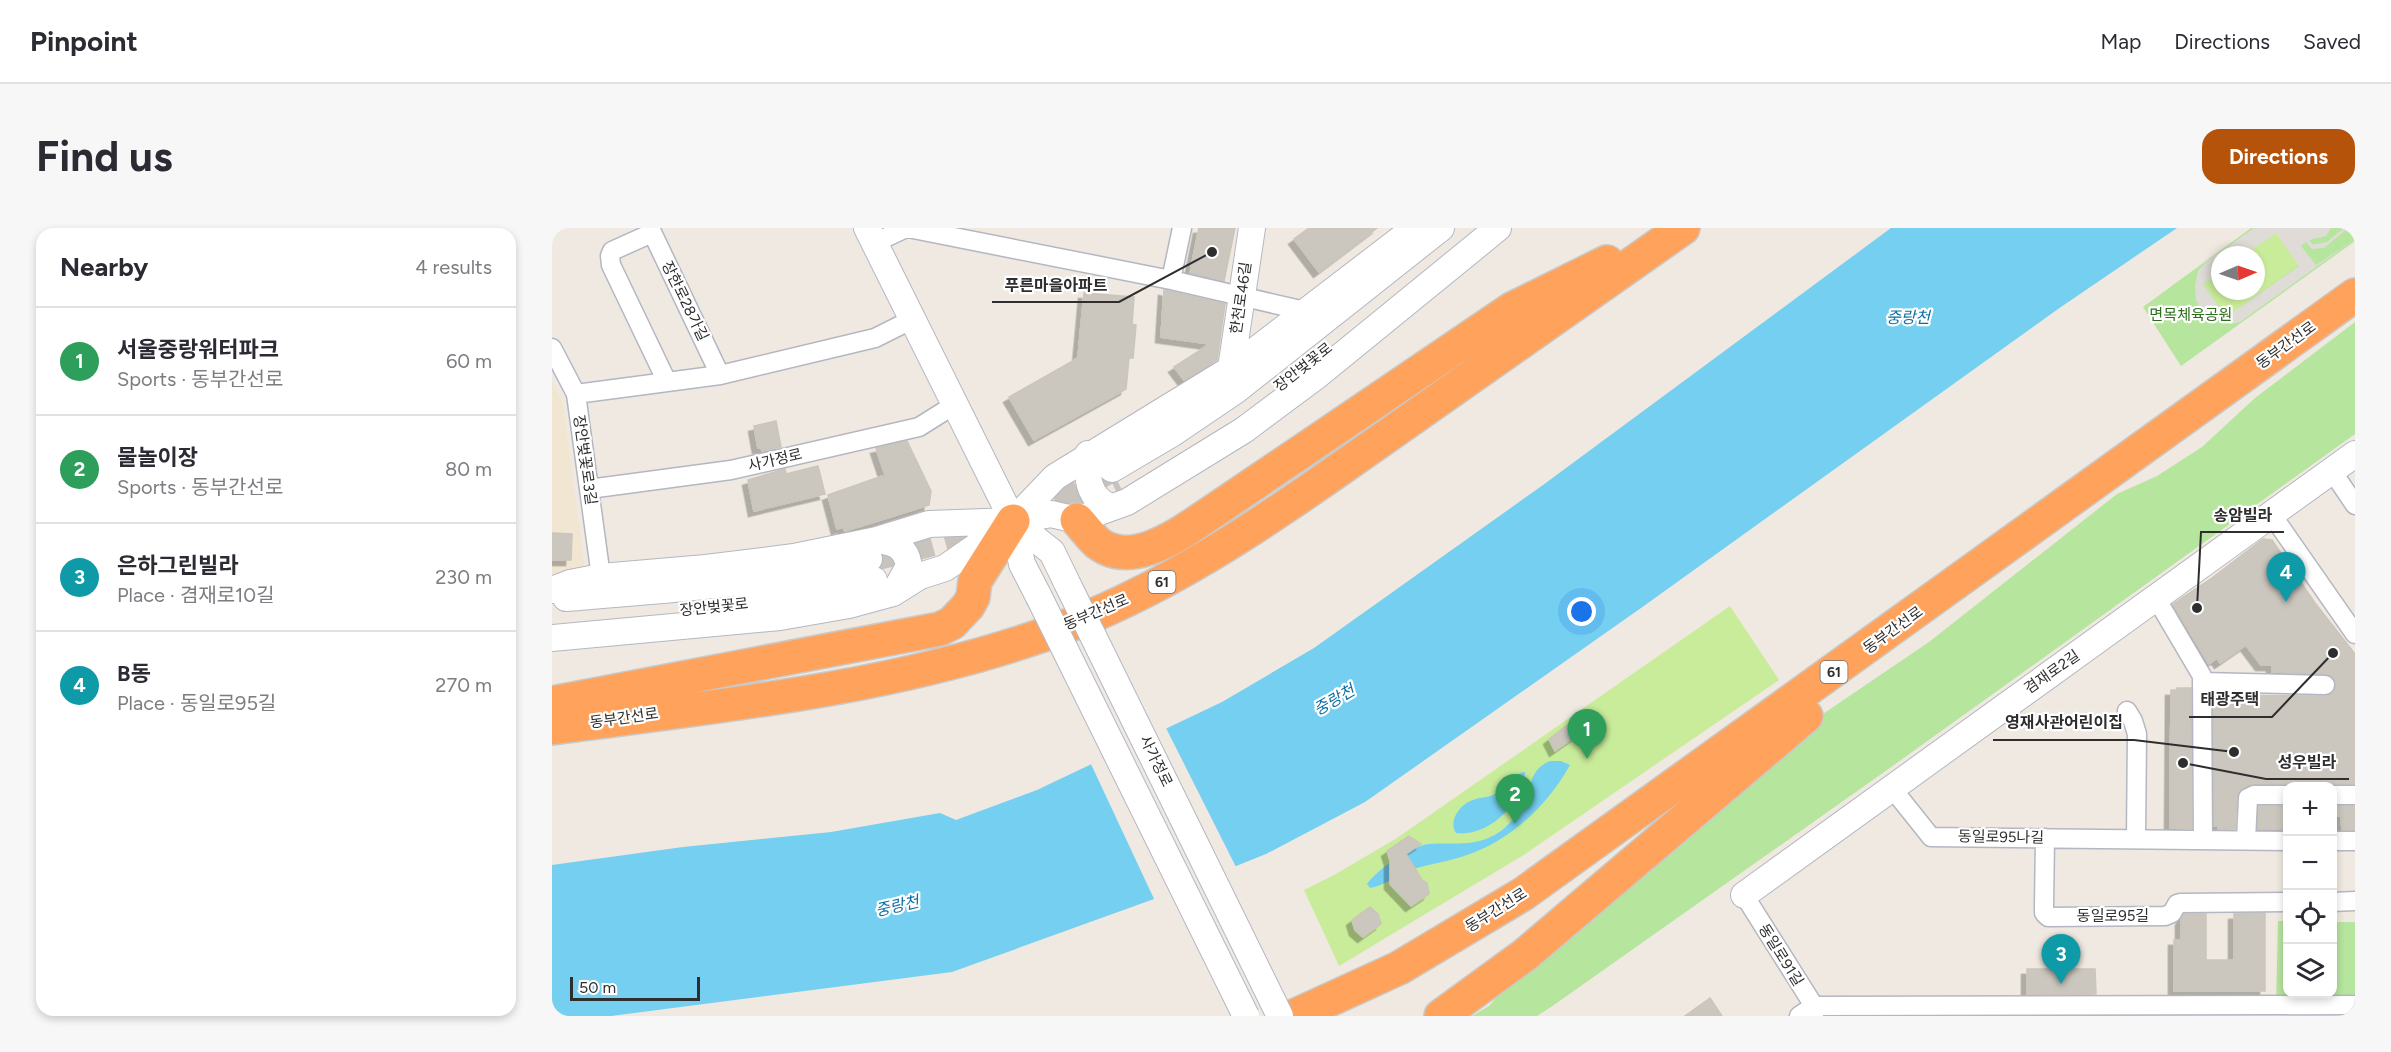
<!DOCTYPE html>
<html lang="en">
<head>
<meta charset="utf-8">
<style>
  :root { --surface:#fff; --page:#f7f7f7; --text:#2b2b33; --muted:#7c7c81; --line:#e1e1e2; --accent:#b45309 }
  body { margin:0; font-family:Figtree,"Noto Sans KR",sans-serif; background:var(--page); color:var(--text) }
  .controls { position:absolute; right:18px; bottom:18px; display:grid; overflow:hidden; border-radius:12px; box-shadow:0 3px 9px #0003 }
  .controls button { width:54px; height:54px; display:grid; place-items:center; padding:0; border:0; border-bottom:2px solid var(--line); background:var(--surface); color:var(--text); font:30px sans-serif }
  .compass { position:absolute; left:1659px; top:18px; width:54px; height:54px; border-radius:50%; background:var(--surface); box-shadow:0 3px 9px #0003; rotate:88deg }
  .scale { position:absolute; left:18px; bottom:15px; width:130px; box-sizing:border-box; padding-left:6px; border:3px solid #2e2e2e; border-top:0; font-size:16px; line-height:21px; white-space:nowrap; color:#2e2e2e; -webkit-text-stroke:4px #fff; paint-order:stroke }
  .you { position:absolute; left:1030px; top:384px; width:21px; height:21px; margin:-15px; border:4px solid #fff; border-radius:50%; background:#1a73e8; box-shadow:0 0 0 9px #1a73e833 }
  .badge { display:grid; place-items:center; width:39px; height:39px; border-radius:50%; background:var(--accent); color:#fff; font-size:20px; font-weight:700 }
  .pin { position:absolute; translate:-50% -50px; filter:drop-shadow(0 2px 3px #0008) }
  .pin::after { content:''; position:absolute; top:32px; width:21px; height:18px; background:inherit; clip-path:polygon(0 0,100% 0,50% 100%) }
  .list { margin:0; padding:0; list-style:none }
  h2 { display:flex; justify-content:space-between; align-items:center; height:78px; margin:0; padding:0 24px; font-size:26px }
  h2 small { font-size:20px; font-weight:400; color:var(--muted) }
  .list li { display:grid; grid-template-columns:39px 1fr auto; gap:18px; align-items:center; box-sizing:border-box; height:108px; padding:0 24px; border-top:2px solid var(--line) }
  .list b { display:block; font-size:22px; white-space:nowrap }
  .list p { margin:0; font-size:20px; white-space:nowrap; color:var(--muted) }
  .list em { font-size:20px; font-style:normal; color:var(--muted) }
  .icon { flex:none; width:33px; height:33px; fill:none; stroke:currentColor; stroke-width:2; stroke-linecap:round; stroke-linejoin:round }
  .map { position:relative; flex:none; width:1803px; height:788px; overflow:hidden; border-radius:18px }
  header { display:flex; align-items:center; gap:36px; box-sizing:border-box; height:84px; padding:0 30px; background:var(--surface); border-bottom:2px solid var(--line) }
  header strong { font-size:28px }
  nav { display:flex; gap:33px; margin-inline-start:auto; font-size:21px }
  .intro { display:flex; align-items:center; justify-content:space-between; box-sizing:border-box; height:144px; padding:0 36px }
  h1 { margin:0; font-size:42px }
  .button { padding:15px 27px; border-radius:18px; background:var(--accent); color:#fff; font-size:21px; font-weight:700 }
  main { display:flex; gap:36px; padding:0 36px }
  aside { flex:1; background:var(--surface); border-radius:18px; box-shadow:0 3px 9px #0003 }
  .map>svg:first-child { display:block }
  .education { fill:#f0e6d1 }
  .green { fill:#b6e59e; fill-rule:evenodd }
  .pitch { fill:#c9ec9a }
  .plaza { fill:#dfdcd8; fill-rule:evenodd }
  .water { fill:#75cff0 }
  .pier { fill:#efe9e1 }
  .building { fill:#cbc7bf; stroke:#cbc5ba; stroke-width:1.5; filter:url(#shadow) }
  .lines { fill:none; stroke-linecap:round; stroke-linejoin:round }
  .secondary-tunnel { stroke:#c8c4bd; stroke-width:26; stroke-dasharray:26 13; stroke-linecap:butt }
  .street-casing { stroke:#b4b7c1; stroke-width:21 }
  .secondary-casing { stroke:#b4b7c1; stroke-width:28 }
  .highway-casing { stroke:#c9c9c9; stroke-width:36 }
  .street { stroke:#fff; stroke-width:18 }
  .secondary { stroke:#fff; stroke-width:26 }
  .highway { stroke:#ffa35c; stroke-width:33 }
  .secondary-bridge-casing { stroke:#b4b7c1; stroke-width:28; stroke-linecap:butt }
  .secondary-bridge { stroke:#fff; stroke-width:26 }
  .labels { text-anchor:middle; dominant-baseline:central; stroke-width:4.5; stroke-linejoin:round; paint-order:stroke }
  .shield { fill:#fff; stroke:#6d6d6d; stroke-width:1.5 }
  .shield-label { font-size:14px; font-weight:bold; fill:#2e2e2e }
  .street-label { font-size:15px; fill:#2e2e2e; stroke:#fff }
  .park-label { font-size:15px; fill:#2c6e1b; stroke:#fff }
  .water-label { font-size:16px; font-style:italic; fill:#0d6fa3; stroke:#fff }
  .leader { fill:none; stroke:#2e2e2e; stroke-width:2 }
  .callout-dot { fill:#2e2e2e; stroke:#fff; stroke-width:2 }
  .callout-label { font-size:16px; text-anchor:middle; font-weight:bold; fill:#2e2e2e; stroke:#fff; stroke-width:4.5; stroke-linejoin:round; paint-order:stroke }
</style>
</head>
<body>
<header>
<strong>Pinpoint</strong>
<nav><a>Map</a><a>Directions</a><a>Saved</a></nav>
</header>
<div class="intro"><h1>Find us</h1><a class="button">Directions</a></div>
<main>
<aside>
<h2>Nearby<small>4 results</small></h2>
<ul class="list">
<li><span class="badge" style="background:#2e9e5b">1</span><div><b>서울중랑워터파크</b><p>Sports · 동부간선로</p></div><em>60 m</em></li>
<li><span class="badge" style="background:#2e9e5b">2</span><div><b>물놀이장</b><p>Sports · 동부간선로</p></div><em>80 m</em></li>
<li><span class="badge" style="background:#0f9aa8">3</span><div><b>은하그린빌라</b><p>Place · 겸재로10길</p></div><em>230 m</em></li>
<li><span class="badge" style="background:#0f9aa8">4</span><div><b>B동</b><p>Place · 동일로95길</p></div><em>270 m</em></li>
</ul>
</aside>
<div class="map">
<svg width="1803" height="788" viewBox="0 0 1803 788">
  <defs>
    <filter id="shadow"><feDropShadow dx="-5.5" dy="5.5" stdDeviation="0" flood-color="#0004"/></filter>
  </defs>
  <rect width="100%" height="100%" fill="#efe9e1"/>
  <path class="education" d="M 0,154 L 11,176 L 33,342 L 0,347 Z"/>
  <path class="green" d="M 1699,0 L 1803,0 L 1803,13 L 1629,138 L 1591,79 ZM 1668,27 L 1704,27 L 1704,63 L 1668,63 Z
    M 1803,94 L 1803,206 L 1335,542 L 999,779 L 985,788 L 920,788 L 937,778 L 955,757 L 1265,490 L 1377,414 L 1565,266 L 1605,248 L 1650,219 L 1703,170 Z
    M 1726,693 L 1735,693 L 1736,766 L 1780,766 L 1781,694 L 1803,694 L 1803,777 L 1724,777 Z"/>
  <path class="pitch" d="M 1724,4 L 1747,37 L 1674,89 L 1651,56 L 1668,44 L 1668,63 L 1704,63 L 1704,27 L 1692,27 Z
    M 1178,378 L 1227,452 L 970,628 L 787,738 L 752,662 L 782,647 L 845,610 Z"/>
  <path class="plaza" d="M 1702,0 L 1779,0 L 1774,8 L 1757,12 L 1760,16 L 1764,16 L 1775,14 L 1792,0 L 1796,0 L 1772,20 L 1760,21 L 1754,14 L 1749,18 L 1764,37 L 1803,11 L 1688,94 L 1679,96 L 1662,92 L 1650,82 L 1644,72 L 1643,58 L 1646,43 L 1654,34 ZM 1724,5 L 1747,38 L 1674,89 L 1651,56 L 1668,44 L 1668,27 L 1692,27 Z"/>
  <path class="water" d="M 1339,0 L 1625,0 L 1506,81 L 1089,380 L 813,574 L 714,626 L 602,671 L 400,744 L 59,788 L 0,788 L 0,637 L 131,619 L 279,604 L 388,585 L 404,592 L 485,562 L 670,474 L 762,420 L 991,257 Z
    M 998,533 L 1009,533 L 1018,537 C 995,578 959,612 915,627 C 899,633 882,635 865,640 C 848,644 835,657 818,660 L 815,656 C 826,641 858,618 877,616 C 904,614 924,620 949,603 C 958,596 967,585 972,574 C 980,557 978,541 998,533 Z
    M 973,544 C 972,575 935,610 904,605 C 896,593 908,576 921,572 C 928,569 936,570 943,566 C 955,559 958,546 973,544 Z"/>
  <path class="pier" d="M 613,498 L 685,641 L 603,673 L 538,534 Z"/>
  <path class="building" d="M 647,0 L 683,0 L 672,53 L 638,45 Z
    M 757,0 L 825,0 L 767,44 L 742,11 Z
    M 612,62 L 673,76 L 665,132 L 632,152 L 622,139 L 658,116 L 609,109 Z
    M 532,65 L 582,69 L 580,96 L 584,97 L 581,130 L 577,130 L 574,161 L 482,212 L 457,169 L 526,130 Z
    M 224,193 L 229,219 L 210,223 L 209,219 L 206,220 L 202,198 Z
    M 355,213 L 379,263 L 377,277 L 293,303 L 291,299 L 285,301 L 276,267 L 333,247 L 324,220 Z
    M 266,238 L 273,266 L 202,283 L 196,252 L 233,241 L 234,246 Z
    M 0,305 L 20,306 L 19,332 L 0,332 Z
    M 1711,311 L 1720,312 L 1763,375 L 1803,426 L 1803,556 L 1780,556 L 1773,558 L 1743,558 L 1736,556 L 1697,557 L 1687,563 L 1685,569 L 1683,601 L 1666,601 L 1666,598 L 1662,598 L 1661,467 L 1773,468 L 1779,467 L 1784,458 L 1783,451 L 1774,446 L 1720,444 L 1720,437 L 1709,437 L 1694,417 L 1668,435 L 1665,430 L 1657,436 L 1621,376 L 1660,350 Z
    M 1625,460 L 1639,460 L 1640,601 L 1618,600 L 1619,462 L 1625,462 Z
    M 1018,495 L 1031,503 L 1003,523 L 997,511 Z
    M 1707,578 L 1736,578 L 1736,601 L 1706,601 Z
    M 1782,578 L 1803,578 L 1803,602 L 1790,602 L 1789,588 L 1782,588 Z
    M 857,608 L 869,616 L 854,626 L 870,652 L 875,655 L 877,666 L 859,678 L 838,656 L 838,632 L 835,623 Z
    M 818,679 L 826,686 L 829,696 L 811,709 L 803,702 L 800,692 Z
    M 1713,685 L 1713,763 L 1622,763 L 1622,712 L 1629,712 L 1629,692 L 1632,686 L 1654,686 L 1654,732 L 1682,732 L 1682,686 Z
    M 1475,741 L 1543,741 L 1544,766 L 1475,766 Z
    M 1158,770 L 1170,788 L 1133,788 Z"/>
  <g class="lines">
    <path class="secondary-tunnel" d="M 529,280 L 569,260
      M 317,331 C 379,317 442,299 501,274 C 520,265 538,253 557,243"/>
    <g class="street-casing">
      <path id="street" d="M 98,0 L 168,147
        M 356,0 L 619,52 L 753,83
        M 100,5 L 60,23 L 58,28 L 59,37 L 115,154
        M 322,15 L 354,0
        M 619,52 L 630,0
        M 0,120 L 24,166 L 49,349
        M 24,166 L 168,147 L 323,110 L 359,92
        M 1780,243 L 1803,277
        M 37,261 L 179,242 L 367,199 L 402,177
        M 1720,287 L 1803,406
        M 1604,370 L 1650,448 L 1651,612
        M 1650,454 L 1773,457
        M 1575,483 L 1581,493 L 1585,506 L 1584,611
        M 1339,559 L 1379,609 L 1736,613
        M 1780,567 L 1803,567
        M 1493,610 L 1492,678 L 1492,685 L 1496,689 L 1613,688 L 1620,685 L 1625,676 L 1628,675 L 1736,674
        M 1694,612 L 1696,570 L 1702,567 L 1736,567
        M 1780,613 L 1803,613
        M 1192,667 L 1262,778 L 1262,788
        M 1780,674 L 1803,673
        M 1247,788 L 1262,778 L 1803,777"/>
    </g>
    <g class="secondary-casing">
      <path id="secondary" d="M 315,0 L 461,293 L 470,336 L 487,369
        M 679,141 L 700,0
        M 536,226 C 535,249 535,269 558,279
        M 560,241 L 621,205 L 683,163 L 889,0
        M 461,293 L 500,324 L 515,355
        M 325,312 C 343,314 354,319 357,338 L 343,363
        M 0,362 L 18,355 L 49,349 L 154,340 L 242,329 L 325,312 L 377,296 L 461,293 L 499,286 L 525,292 L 575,274 L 692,202 L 767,146 L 946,0
        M 14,370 C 116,362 217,355 317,331
        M 192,376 L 259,366 L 322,352
        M 0,410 L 228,389 L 297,377 L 341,365 L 368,348 L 393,340 L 461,293 L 503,249 L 679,141 L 863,0
        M 1192,667 L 1803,226"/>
    </g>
    <g class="highway-casing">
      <path id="highway" d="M 525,292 C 532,299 539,310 547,316 C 577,338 619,312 644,295 L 960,81 L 1055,34
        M 0,475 L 388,401 L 400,395 L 416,378 L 421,369 L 423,353 L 461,293
        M 0,500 C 165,478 333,462 491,407 C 616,363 718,290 825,215 C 927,144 1029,72 1131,0
        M 742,788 L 847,740 L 971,666 L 1803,67
        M 889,788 L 974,726 L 1254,488"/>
    </g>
    <use href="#street" class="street"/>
    <use href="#secondary" class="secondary"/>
    <use href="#highway" class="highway"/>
    <g class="secondary-bridge-casing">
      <path id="secondary-bridge" d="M 515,355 L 728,788
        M 487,369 L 694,788"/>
    </g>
    <use href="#secondary-bridge" class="secondary-bridge"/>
  </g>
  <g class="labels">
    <g class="shield">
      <rect x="596.5" y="343" width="27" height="22" rx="4.5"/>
      <rect x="1268.5" y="433" width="27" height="22" rx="4.5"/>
    </g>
    <g class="shield-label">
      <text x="610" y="354">61</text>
      <text x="1282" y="444">61</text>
    </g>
    <g class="street-label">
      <text transform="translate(689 70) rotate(-82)">한천로46길</text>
      <text transform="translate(133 73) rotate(64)">장한로28가길</text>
      <text transform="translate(1734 117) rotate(-36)">동부간선로</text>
      <text transform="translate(751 139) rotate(-38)">장안벚꽃로</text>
      <text transform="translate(33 232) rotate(82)">장안벚꽃로3길</text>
      <text transform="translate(223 232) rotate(-13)">사가정로</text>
      <text transform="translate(162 379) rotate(-6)">장안벚꽃로</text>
      <text transform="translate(544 384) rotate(-23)">동부간선로</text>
      <text transform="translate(1341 402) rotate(-36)">동부간선로</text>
      <text transform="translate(1500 444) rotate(-35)">겸재로2길</text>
      <text transform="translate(72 490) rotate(-8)">동부간선로</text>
      <text transform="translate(604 533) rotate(64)">사가정로</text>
      <text transform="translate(1449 609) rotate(1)">동일로95나길</text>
      <text transform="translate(944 682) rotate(-32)">동부간선로</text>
      <text x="1561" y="688">동일로95길</text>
      <text transform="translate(1229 727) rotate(58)">동일로91길</text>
    </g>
    <g class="park-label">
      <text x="1639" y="87">면목체육공원</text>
    </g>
    <g class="water-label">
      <text x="1356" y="89">중랑천</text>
      <text transform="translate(782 472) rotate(-30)">중랑천</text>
      <text transform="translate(345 678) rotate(-13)">중랑천</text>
    </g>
  </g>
  <path class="leader" d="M660 24L567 74H440M1645 380L1649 304H1732M1781 425L1720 489H1637M1682 524L1582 512H1441M1631 535L1714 551H1797"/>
  <g class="callout-dot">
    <circle cx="660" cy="24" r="6"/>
    <circle cx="1645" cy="380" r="6"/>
    <circle cx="1781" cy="425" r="6"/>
    <circle cx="1682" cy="524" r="6"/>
    <circle cx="1631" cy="535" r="6"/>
  </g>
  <g class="callout-label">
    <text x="504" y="63">푸른마을아파트</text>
    <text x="1691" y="293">송암빌라</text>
    <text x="1678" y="477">태광주택</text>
    <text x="1512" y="500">영재사관어린이집</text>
    <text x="1755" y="540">성우빌라</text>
  </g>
</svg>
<div class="controls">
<button>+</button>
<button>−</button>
<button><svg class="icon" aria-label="locate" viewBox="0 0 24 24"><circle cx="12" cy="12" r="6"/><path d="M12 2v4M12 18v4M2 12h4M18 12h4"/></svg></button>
<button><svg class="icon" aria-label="layers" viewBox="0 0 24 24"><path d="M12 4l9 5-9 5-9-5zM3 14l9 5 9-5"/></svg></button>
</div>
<svg class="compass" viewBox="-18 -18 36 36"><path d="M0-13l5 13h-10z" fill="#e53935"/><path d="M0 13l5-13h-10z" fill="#7c7c81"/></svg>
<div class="scale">50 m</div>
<div class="you"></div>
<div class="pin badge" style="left:1035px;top:531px;background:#2e9e5b">1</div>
<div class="pin badge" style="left:963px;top:596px;background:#2e9e5b">2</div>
<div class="pin badge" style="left:1509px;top:756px;background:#0f9aa8">3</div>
<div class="pin badge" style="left:1734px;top:374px;background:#0f9aa8">4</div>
</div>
</main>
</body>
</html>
